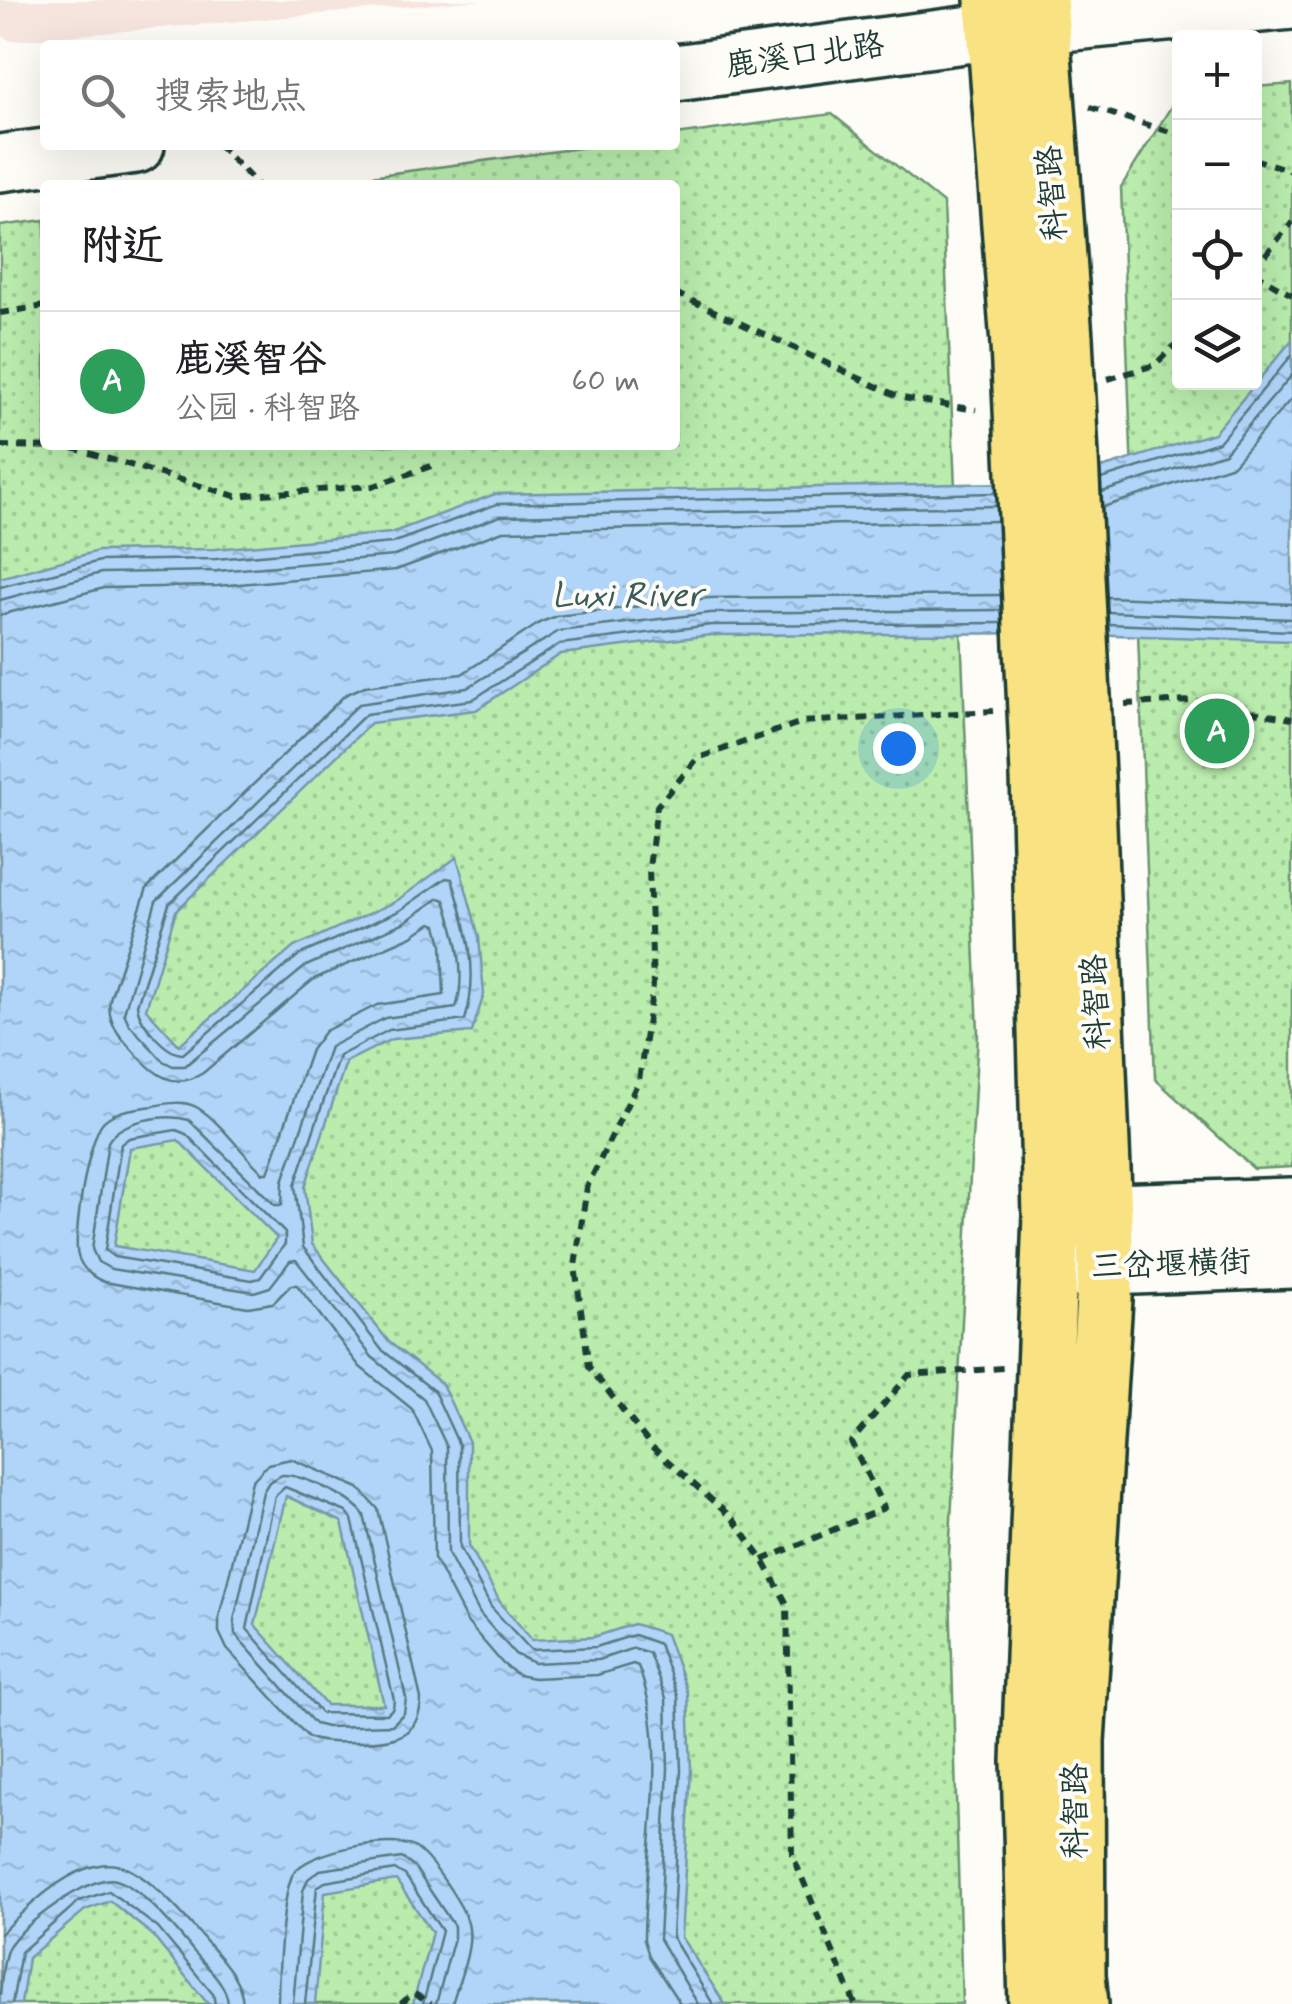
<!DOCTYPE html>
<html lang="zh">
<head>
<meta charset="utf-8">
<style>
  :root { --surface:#fff; --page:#f6f6f6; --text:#202124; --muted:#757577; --line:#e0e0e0; --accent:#1f6fb2 }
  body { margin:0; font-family:Mynerve,"LXGW WenKai TC",sans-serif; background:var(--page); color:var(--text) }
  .controls { position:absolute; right:30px; top:30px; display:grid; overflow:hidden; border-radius:10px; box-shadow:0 10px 40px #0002 }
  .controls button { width:90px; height:90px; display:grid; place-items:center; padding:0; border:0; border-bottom:2px solid var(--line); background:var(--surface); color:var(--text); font:50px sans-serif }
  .you { position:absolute; left:898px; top:748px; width:35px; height:35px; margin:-25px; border:8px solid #fff; border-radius:50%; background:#1a73e8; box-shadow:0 0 0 15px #1a73e833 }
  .badge { display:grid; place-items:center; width:65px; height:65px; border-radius:50%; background:var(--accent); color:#fff; font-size:32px; font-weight:700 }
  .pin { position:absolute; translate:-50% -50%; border:5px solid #fff; box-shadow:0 2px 10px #0006 }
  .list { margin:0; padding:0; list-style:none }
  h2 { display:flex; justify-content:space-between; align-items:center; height:130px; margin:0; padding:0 40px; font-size:42px }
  h2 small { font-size:32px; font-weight:400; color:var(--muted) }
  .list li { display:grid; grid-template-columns:65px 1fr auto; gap:30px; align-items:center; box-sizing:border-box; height:140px; padding:0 40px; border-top:2px solid var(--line) }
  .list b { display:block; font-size:38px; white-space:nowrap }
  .list p { margin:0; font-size:32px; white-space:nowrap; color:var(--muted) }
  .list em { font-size:32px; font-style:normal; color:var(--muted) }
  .icon { flex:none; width:55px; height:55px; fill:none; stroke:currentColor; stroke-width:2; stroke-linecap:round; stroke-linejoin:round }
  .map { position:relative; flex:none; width:1292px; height:2004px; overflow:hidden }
  .search { position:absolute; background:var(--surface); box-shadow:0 10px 40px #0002; left:40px; top:40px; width:640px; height:110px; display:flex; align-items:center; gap:25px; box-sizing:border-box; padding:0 35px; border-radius:10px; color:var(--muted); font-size:38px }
  .panel { position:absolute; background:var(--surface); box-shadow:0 10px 40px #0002; left:40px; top:180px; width:640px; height:270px; border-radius:10px }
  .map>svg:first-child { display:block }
  .built { fill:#f6e4de }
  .park { fill:url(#park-dots); stroke:#6c9470; stroke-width:2.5 }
  .water { fill:url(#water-ripples); stroke:#7698aa; stroke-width:2.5; fill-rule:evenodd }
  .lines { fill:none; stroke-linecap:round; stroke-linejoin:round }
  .shore { stroke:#597a83; stroke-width:2.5 }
  .minor-casing { stroke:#1f3d34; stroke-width:62 }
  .major-casing { stroke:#1f3d34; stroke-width:62 }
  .path { stroke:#1f3d34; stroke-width:6; stroke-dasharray:10 8; stroke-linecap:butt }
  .minor { stroke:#fdfcf7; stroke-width:55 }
  .major { stroke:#f8e281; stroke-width:55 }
  .major-bridge-casing { stroke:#1f3d34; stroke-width:62; stroke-linecap:butt }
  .major-bridge { stroke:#f8e281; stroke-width:55 }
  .labels { text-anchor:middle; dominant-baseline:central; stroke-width:8; stroke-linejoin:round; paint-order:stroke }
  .street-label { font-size:32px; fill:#1f3d34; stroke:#fdfcf7 }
  .water-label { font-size:35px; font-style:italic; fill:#3c5b5b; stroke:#fdfcf7 }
</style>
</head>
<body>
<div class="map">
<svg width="1292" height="2004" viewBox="0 0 1292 2004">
  <defs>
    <pattern id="park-dots" width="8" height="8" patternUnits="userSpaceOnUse" patternTransform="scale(2.5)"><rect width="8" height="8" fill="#b9ecad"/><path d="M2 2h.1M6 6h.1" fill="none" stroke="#9fcb95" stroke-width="1.8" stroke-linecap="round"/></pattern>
    <pattern id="water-ripples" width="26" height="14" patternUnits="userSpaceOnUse" patternTransform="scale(2.5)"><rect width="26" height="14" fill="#b0d5f9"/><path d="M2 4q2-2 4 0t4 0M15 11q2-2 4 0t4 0" fill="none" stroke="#97b8d6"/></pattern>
  </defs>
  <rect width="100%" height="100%" fill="#fdfcf7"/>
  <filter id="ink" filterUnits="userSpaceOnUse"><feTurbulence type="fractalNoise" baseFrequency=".01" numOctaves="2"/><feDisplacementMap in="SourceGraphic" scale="20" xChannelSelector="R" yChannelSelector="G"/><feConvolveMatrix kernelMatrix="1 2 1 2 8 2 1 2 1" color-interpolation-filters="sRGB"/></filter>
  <g filter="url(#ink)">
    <path class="built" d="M 0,0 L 481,0 L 10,41 L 0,34 Z"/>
    <path class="park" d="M 1292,84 L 1292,1167 L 1254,1169 L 1155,1079 L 1121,187 L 1179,94 L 1180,382 L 1254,382 L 1255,87 Z
      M 832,114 L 943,203 L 978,1033 L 949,1556 L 962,2004 L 0,2004 L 0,226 L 45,220 L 45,445 L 675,445 L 675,185 L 304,185 L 602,145 L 675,145 L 675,135 Z"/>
    <path class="water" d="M 1292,340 L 1292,641 L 1056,633 L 711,635 L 561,654 L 476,710 L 371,723 L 176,911 L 146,1009 L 179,1045 L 294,947 L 395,902 L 457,857 L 479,937 L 484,994 L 472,1032 L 392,1039 L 346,1062 L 305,1187 L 312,1244 L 389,1342 L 442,1384 L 469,1442 L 469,1545 L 500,1602 L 532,1640 L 594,1637 L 634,1624 L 666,1634 L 688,1693 L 691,1770 L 681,1937 L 725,2004 L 413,2004 L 432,1932 L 396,1880 L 325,1892 L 315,2004 L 208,2004 L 151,1934 L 110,1901 L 85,1910 L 28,1958 L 21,2004 L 0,2004 L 0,578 L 98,551 L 215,549 L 391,533 L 495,494 L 1057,482 L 1214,433 ZM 178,1140 L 277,1238 L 255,1270 L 114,1246 L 130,1148 ZM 286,1496 L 342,1522 L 384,1705 L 326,1705 L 255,1625 Z"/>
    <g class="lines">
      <path class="shore" d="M 1101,479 L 1219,442 L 1292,355
        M 1102,492 L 1225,453 L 1292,375
        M 1103,507 L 1233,465 L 1292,398
        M 0,587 L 100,561 L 216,559 L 392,543 L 497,504 L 996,493
        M 1107,597 L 1292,604
        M 0,600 L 101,573 L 217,571 L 394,556 L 500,516 L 996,506
        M 1108,612 L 1292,619
        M 0,615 L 104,588 L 217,586 L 396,570 L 503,531 L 997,521
        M 1108,624 L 1292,631
        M 176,1130 L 186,1134 L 285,1233 L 285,1244 L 260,1278 L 252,1280 L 114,1257 L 105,1250 L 121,1144 L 129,1138 Z
        M 291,1459 L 359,1488 L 378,1509 L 421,1699 C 420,1739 389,1742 356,1742 C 340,1742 323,1744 308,1737 L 227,1649 L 219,1632 L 219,1617 L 252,1481 L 268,1464 Z
        M 282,1475 C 302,1474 353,1498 364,1515 L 406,1698 L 404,1713 L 392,1725 L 327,1727 L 315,1724 L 235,1634 L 234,1620 L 263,1492 L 269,1482 Z
        M 285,1487 L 346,1512 L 352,1519 L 394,1700 L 393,1708 L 387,1714 L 321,1713 L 247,1629 L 275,1496 Z
        M 0,1934 C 26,1908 77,1857 117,1865 C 144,1870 181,1912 199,1933 C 216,1954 242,1976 243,2004
        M 0,1994 C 2,1980 2,1961 8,1948 C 19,1927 91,1873 116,1880 C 141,1887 179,1933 195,1953 C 208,1968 227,1984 228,2004
        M 12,2004 L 21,1952 L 79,1901 L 109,1891 L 158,1928 L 213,1994 L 215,2004
        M 278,2004 C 278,1979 282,1893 293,1874 C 306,1851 392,1835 414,1847 C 430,1856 468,1911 469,1929 C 472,1952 458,1982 452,2004
        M 293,2004 L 303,1891 L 308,1879 L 320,1870 L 402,1858 L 415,1868 L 454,1926 L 454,1938 L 436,2004
        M 305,2004 L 317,1887 L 325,1882 L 395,1870 L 405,1875 L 442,1931 L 423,2004
        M 680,2004 L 649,1956 L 644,1940 C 644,1851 671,1751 638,1666 L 633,1664 L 597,1675 L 534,1678 L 518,1675 L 503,1664 L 467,1622 L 434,1558 L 432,1451 L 412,1409 L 360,1367 L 297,1285 L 291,1285 L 273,1303 L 248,1307 L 104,1282 C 92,1277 82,1269 78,1256 C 72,1236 89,1137 103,1122 C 116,1109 136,1109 153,1106 C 168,1103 184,1100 198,1108 C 220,1121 243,1155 263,1173 L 268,1173 L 311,1050 L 325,1031 L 377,1005 L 444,995 L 442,944 L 437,925 L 431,923 L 412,936 L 314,979 L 203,1073 C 175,1091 155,1075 136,1054 C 120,1037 106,1023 110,999 L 147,888 L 345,695 L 365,686 L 462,674 L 541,622 L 557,616 L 709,598 L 1001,595
        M 698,2004 L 659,1939 L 668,1769 L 666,1698 L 649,1653 L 634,1648 L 598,1660 L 534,1663 L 515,1654 L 480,1614 L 448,1553 L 447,1447 L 424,1399 L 372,1357 L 296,1260 L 290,1261 L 270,1287 L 254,1292 L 111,1269 L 98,1262 L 92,1249 L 108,1142 C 120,1120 166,1113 189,1120 L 275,1205 L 282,1205 L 283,1181 L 330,1047 L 385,1018 L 456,1008 C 467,973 456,934 445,900 L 439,898 L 405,922 L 306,966 L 185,1066 L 173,1066 L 163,1061 L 129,1024 L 124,1013 L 156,901 L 359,704 L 467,688 L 559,631 L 710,613 L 1001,610
        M 713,2004 L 672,1937 L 681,1770 L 678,1696 L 659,1644 L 634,1635 L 596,1647 L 531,1650 L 491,1607 L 460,1547 L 459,1445 L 434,1391 L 381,1349 L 303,1247 L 295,1185 L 339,1056 L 389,1030 L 465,1020 C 480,972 467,926 452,879 L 446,878 L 399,911 L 299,955 L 183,1054 C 166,1054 139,1023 137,1005 L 169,904 L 366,714 L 472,700 L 560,644 L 711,625 L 1002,623"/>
      <g class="minor-casing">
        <path id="minor" d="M 675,73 L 1041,25 L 1292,1
          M 0,163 L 136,145
          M 1055,1214 L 1292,1206
          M 1058,1269 L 1292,1260"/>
      </g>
      <g class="major-casing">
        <path id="major" d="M 993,0 L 1019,344
          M 1039,0 L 1064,338
          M 1037,2004 L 1030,1761 L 1051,1215 L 1039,775
          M 1080,2004 L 1077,1975 L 1076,1741 L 1106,1267 L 1086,776"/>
      </g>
      <path class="path" d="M 1090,107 L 1180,135
        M 218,145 L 258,185
        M 1254,159 L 1292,171
        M 1254,269 L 1292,222
        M 1254,273 L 1292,295
        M 675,293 L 902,398 L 976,410
        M 0,313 L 45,306
        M 1108,379 L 1155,365 L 1180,340
        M 0,446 L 69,447 L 235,496 L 374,486 L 434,465
        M 1125,704 L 1193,701 L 1292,719
        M 763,1560 L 884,1508 L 851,1442 L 909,1375 L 1004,1368
        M 401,2004 L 413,1993 L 431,2004
        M 855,2004 L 792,1854 L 787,1604 L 763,1560 L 733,1519 L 651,1446 L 589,1367 L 575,1266 L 587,1187 L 639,1080 L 653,986 L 649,868 L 657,806 L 698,758 L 802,722 L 993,711"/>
      <use href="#minor" class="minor"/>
      <use href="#major" class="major"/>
      <g class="major-bridge-casing">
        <path id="major-bridge" d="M 1064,338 L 1086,776
          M 1019,344 L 1039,775"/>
      </g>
      <use href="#major-bridge" class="major-bridge"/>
    </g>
  </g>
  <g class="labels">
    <g class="street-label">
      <text transform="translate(805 56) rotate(-8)">鹿溪口北路</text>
      <text transform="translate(1053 193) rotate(-94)">科智路</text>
      <text transform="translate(1097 1002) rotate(-93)">科智路</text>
      <text transform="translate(1171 1265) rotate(-2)">三岔堰横街</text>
      <text transform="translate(1076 1811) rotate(-90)">科智路</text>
    </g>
    <g class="water-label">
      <text x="627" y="596">Luxi River</text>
    </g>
  </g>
</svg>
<div class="controls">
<button>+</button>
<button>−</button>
<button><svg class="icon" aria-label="locate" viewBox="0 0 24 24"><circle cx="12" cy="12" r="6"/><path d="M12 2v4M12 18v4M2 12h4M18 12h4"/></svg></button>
<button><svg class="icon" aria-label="layers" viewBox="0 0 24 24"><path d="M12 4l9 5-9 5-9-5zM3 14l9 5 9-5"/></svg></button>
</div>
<div class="you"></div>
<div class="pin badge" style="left:1217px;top:731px;background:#2e9e5b">A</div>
<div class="search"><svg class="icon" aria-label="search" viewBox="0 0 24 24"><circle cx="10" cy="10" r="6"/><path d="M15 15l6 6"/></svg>搜索地点</div>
<section class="panel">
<h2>附近<small></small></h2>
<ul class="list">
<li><span class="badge" style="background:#2e9e5b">A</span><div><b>鹿溪智谷</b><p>公园 · 科智路</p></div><em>60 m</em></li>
</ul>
</section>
</div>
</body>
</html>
